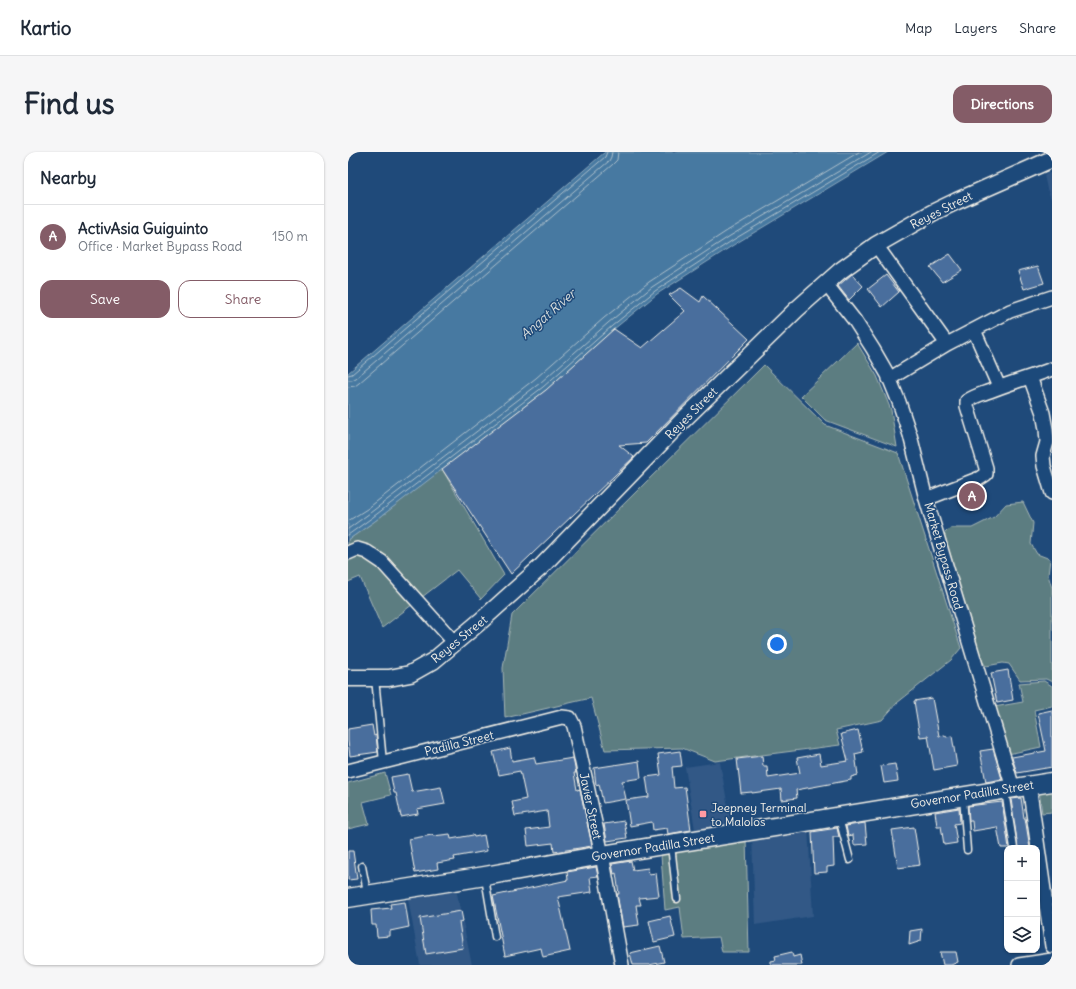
<!DOCTYPE html>
<html lang="en">
<head>
<meta charset="utf-8">
<style>
  :root { --surface:#fff; --page:#f6f6f7; --text:#1f2937; --muted:#747a83; --line:#e0e1e3; --accent:#845c67 }
  body { margin:0; font-family:Delius,sans-serif; background:var(--page); color:var(--text) }
  .controls { position:absolute; right:12px; bottom:12px; display:grid; overflow:hidden; border-radius:8px; box-shadow:0 1px 3px #0004 }
  .controls button { width:36px; height:36px; display:grid; place-items:center; padding:0; border:0; border-bottom:1px solid var(--line); background:var(--surface); color:var(--text); font:20px sans-serif }
  .you { position:absolute; left:429px; top:492px; width:14px; height:14px; margin:-10px; border:3px solid #fff; border-radius:50%; background:#1a73e8; box-shadow:0 0 0 6px #1a73e833 }
  .badge { display:grid; place-items:center; width:26px; height:26px; border-radius:50%; background:var(--accent); color:#fff; font-size:13px; font-weight:700 }
  .pin { position:absolute; translate:-50% -50%; border:2px solid #fff; box-shadow:0 1px 4px #0006 }
  .list { margin:0; padding:0; list-style:none }
  h2 { display:flex; justify-content:space-between; align-items:center; height:52px; margin:0; padding:0 16px; font-size:17px }
  h2 small { font-size:13px; font-weight:400; color:var(--muted) }
  .list li { display:grid; grid-template-columns:26px 1fr auto; gap:12px; align-items:center; box-sizing:border-box; height:64px; padding:0 16px; border-top:1px solid var(--line) }
  .list b { display:block; font-size:15px; white-space:nowrap }
  .list p { margin:0; font-size:13px; white-space:nowrap; color:var(--muted) }
  .list em { font-size:13px; font-style:normal; color:var(--muted) }
  .actions { display:flex; gap:8px; padding:12px 16px }
  .actions a { flex:1; padding:9px 0; border:1px solid var(--accent); border-radius:12px; text-align:center; font-size:14px; color:var(--accent) }
  .actions .main { background:var(--accent); color:#fff }
  .icon { flex:none; width:22px; height:22px; fill:none; stroke:currentColor; stroke-width:2; stroke-linecap:round; stroke-linejoin:round }
  .map { position:relative; flex:none; width:704px; height:813px; overflow:hidden; border-radius:12px }
  header { display:flex; align-items:center; gap:24px; box-sizing:border-box; height:56px; padding:0 20px; background:var(--surface); border-bottom:1px solid var(--line) }
  header strong { font-size:19px }
  nav { display:flex; gap:22px; margin-inline-start:auto; font-size:14px }
  .intro { display:flex; align-items:center; justify-content:space-between; box-sizing:border-box; height:96px; padding:0 24px }
  h1 { margin:0; font-size:28px }
  .button { padding:10px 18px; border-radius:12px; background:var(--accent); color:#fff; font-size:14px; font-weight:700 }
  main { display:flex; gap:24px; padding:0 24px }
  aside { flex:1; background:var(--surface); border-radius:12px; box-shadow:0 1px 3px #0004 }
  .map>svg:first-child { display:block }
  .built { fill:#305886 }
  .green { fill:#5c7d81; stroke:#a8b7b4 }
  .water { fill:#4779a1; stroke:#8ca9bd }
  .lines { fill:none; stroke-linecap:round; stroke-linejoin:round }
  .shore { stroke:#afc1cc; stroke-width:1 }
  .building { fill:#4a6e9d; stroke:#f4f1e8 }
  .service-casing { stroke:#f4f1e8; stroke-width:9 }
  .minor-casing { stroke:#f4f1e8; stroke-width:16 }
  .tertiary-casing { stroke:#f4f1e8; stroke-width:19 }
  .secondary-casing { stroke:#f4f1e8; stroke-width:21 }
  .service { stroke:#1f4a7a; stroke-width:6 }
  .minor { stroke:#1f4a7a; stroke-width:13 }
  .tertiary { stroke:#1f4a7a; stroke-width:16 }
  .secondary { stroke:#1f4a7a; stroke-width:18 }
  .poi-dot { fill:#ff9aa2; stroke:#1f4a7a; stroke-width:1.5 }
  .labels { text-anchor:middle; dominant-baseline:central; stroke-width:3; stroke-linejoin:round; paint-order:stroke }
  .street-label { font-size:12px; fill:#f4f1e8; stroke:#1f4a7a }
  .poi-label { font-size:12px; fill:#f4f1e8; stroke:#1f4a7a; text-anchor:start }
  .water-label { font-size:13px; font-style:italic; fill:#dadfdd; stroke:#1f4a7a }
</style>
</head>
<body>
<header>
<strong>Kartio</strong>
<nav><a>Map</a><a>Layers</a><a>Share</a></nav>
</header>
<div class="intro"><h1>Find us</h1><a class="button">Directions</a></div>
<main>
<aside>
<h2>Nearby<small></small></h2>
<ul class="list">
<li><span class="badge">A</span><div><b>ActivAsia Guiguinto</b><p>Office · Market Bypass Road</p></div><em>150 m</em></li>
</ul>
<div class="actions"><a class="main">Save</a><a>Share</a></div>
</aside>
<div class="map">
<svg width="704" height="813" viewBox="0 0 704 813">
  <rect width="100%" height="100%" fill="#1f4a7a"/>
  <filter id="ink" filterUnits="userSpaceOnUse"><feTurbulence type="fractalNoise" baseFrequency=".025" numOctaves="2"/><feDisplacementMap in="SourceGraphic" scale="8" xChannelSelector="R" yChannelSelector="G"/><feConvolveMatrix kernelMatrix="1 2 1 2 8 2 1 2 1" color-interpolation-filters="sRGB"/></filter>
  <g filter="url(#ink)">
    <path class="built" d="M 704,20 L 704,49 L 699,37 L 696,23 Z
      M 372,610 L 383,672 L 347,678 L 337,615 Z
      M 460,675 L 465,764 L 407,773 L 404,683 Z
      M 107,732 L 124,813 L 72,813 L 59,741 Z"/>
    <path class="green" d="M 509,191 L 529,224 L 543,258 L 549,295 L 477,268 L 453,244 Z
      M 416,213 L 477,273 L 550,301 L 613,496 L 603,508 L 549,551 L 534,568 L 488,578 L 492,593 L 367,609 L 334,596 L 257,598 L 243,546 L 157,566 L 155,516 L 164,463 Z
      M 94,317 L 156,423 L 133,447 L 109,418 L 34,476 L 12,425 L 0,430 L 0,388 L 27,369 Z
      M 675,350 L 685,371 L 683,392 L 689,402 L 702,407 L 700,423 L 704,436 L 704,530 L 698,527 L 672,528 L 661,512 L 655,511 L 638,514 L 634,509 L 596,382 L 602,376 L 624,376 L 646,365 L 658,352 Z
      M 696,529 L 704,534 L 704,554 L 686,558 L 693,595 L 660,602 L 646,555 L 675,550 L 671,531 Z
      M 37,621 L 43,643 L 15,650 L 21,672 L 0,677 L 0,631 Z
      M 704,636 L 704,660 L 694,661 L 691,638 Z
      M 398,687 L 401,800 L 374,800 L 371,785 L 336,787 L 332,755 L 317,758 L 313,703 Z"/>
    <path class="water" d="M 257,0 L 540,0 L 387,92 L 309,142 L 266,177 L 198,238 L 27,369 L 0,388 L 0,221 Z"/>
    <g class="lines">
      <path class="shore" d="M 0,223 L 4,222 L 257,5 L 259,0
        M 0,228 L 4,228 L 8,226 L 261,9 L 263,5 L 264,0
        M 0,235 L 7,234 L 11,231 L 264,13 L 269,8 L 270,0
        M 0,369 L 19,357 L 188,226 L 256,166 L 301,130 L 379,79 L 511,0
        M 0,377 L 22,361 L 192,231 L 260,171 L 304,135 L 382,84 L 523,0
        M 0,383 L 25,365 L 195,235 L 264,174 L 307,139 L 385,88 L 532,0"/>
    </g>
    <path class="building" d="M 602,102 L 614,118 L 594,130 L 582,115 Z
      M 690,114 L 696,131 L 676,137 L 670,119 Z
      M 504,122 L 515,134 L 501,148 L 490,134 Z
      M 538,123 L 551,140 L 534,155 L 520,137 Z
      M 333,136 L 352,150 L 355,144 L 401,187 L 298,291 L 271,293 L 286,305 L 163,422 L 94,317 L 198,238 L 266,177 L 294,196 L 337,159 L 321,143 Z
      M 660,518 L 665,548 L 649,551 L 643,521 Z
      M 584,546 L 591,584 L 597,583 L 598,585 L 604,584 L 609,614 L 586,618 L 580,584 L 572,585 L 566,549 Z
      M 704,558 L 704,615 L 669,621 L 664,605 L 698,599 L 690,561 Z
      M 24,573 L 26,584 L 28,583 L 30,600 L 2,604 L 0,589 L 0,577 Z
      M 510,578 L 515,600 L 507,602 L 510,623 L 503,625 L 503,628 L 448,638 L 449,646 L 434,648 L 433,637 L 404,641 L 404,640 L 393,641 L 389,607 L 414,604 L 415,614 L 419,614 L 420,626 L 452,621 L 449,606 L 471,602 L 473,613 L 500,609 L 493,582 Z
      M 162,596 L 164,609 L 186,605 L 188,612 L 225,606 L 228,621 L 226,621 L 229,638 L 232,637 L 244,694 L 206,700 L 205,691 L 180,694 L 178,678 L 201,675 L 199,659 L 167,664 L 164,650 L 178,647 L 172,619 L 151,623 L 145,600 Z
      M 645,597 L 654,627 L 638,630 L 632,599 Z
      M 332,599 L 334,614 L 324,615 L 326,636 L 337,635 L 343,678 L 320,682 L 319,676 L 305,678 L 304,670 L 282,674 L 278,648 L 301,645 L 298,625 L 313,623 L 310,602 Z
      M 291,609 L 293,626 L 274,629 L 278,647 L 255,651 L 251,632 L 248,633 L 246,616 Z
      M 547,612 L 550,629 L 536,631 L 533,614 Z
      M 60,622 L 64,640 L 93,635 L 97,652 L 69,657 L 70,662 L 53,665 L 48,641 L 46,641 L 43,625 Z
      M 673,646 L 676,666 L 677,666 L 682,696 L 670,696 L 663,647 Z
      M 654,650 L 661,696 L 653,696 L 649,675 L 625,679 L 624,669 L 621,669 L 620,654 Z
      M 611,656 L 612,671 L 606,672 L 609,691 L 596,693 L 593,674 L 589,674 L 587,660 Z
      M 276,669 L 279,686 L 259,689 L 256,672 Z
      M 517,671 L 519,692 L 506,693 L 505,683 L 500,684 L 498,674 Z
      M 566,675 L 572,713 L 550,716 L 544,678 Z
      M 489,676 L 491,685 L 485,685 L 486,714 L 479,715 L 479,720 L 466,721 L 464,680 Z
      M 102,682 L 103,687 L 125,683 L 126,685 L 136,683 L 139,699 L 106,705 L 107,708 L 89,711 L 90,717 L 67,721 L 61,687 L 84,683 L 85,684 Z
      M 0,699 L 5,699 L 9,727 L 0,728 Z
      M 283,709 L 285,718 L 300,716 L 301,722 L 308,721 L 311,744 L 291,746 L 293,753 L 288,753 L 291,773 L 275,775 L 269,742 L 271,742 L 268,721 L 266,722 L 264,712 Z
      M 248,715 L 250,724 L 242,725 L 244,740 L 210,745 L 222,799 L 195,805 L 193,796 L 157,804 L 145,744 L 220,728 L 219,720 Z
      M 57,750 L 61,775 L 42,779 L 42,784 L 29,785 L 28,773 L 24,773 L 23,758 L 43,756 L 42,752 Z
      M 113,759 L 115,769 L 111,770 L 115,796 L 78,802 L 72,766 Z
      M 322,764 L 327,785 L 306,790 L 301,769 Z
      M 574,777 L 573,789 L 561,793 L 562,779 Z
      M 312,794 L 316,810 L 301,813 L 285,813 L 282,801 Z
      M 444,800 L 445,805 L 452,803 L 454,813 L 423,813 L 423,809 L 428,808 L 427,804 Z
      M 592,800 L 608,800 L 610,810 L 603,813 L 595,813 Z"/>
    <g class="lines">
      <g class="service-casing">
        <path id="service" d="M 27,526 L 35,610
          M 657,639 L 666,696
          M 615,645 L 619,698
          M 491,666 L 502,708
          M 323,693 L 329,747
          M 14,714 L 19,740
          M 137,726 L 147,785"/>
      </g>
      <g class="minor-casing">
        <path id="minor" d="M 528,93 L 599,192
          M 478,132 L 507,169 L 525,197 L 540,223 L 551,250 L 562,283 L 578,347 L 665,636
          M 626,178 L 651,235
          M 682,225 L 695,261 L 698,277 L 699,290 L 695,304 L 696,314 L 704,341
          M 541,227 L 599,192 L 662,159 L 704,145
          M 578,347 L 632,326 L 638,322 L 638,316 L 619,254 L 619,249 C 626,244 634,242 642,239 C 662,231 683,225 704,217
          M 0,401 L 9,397 L 19,400 L 34,410 L 107,491
          M 0,619 L 214,565 L 222,566 L 226,574 L 254,703 L 274,813
          M 681,633 L 704,794
          M 671,813 L 704,808"/>
      </g>
      <g class="tertiary-casing">
        <path id="tertiary" d="M 0,526 L 41,526 L 62,522 L 85,509 L 135,467 L 193,415 L 334,269 L 448,158 L 492,119 L 528,93 L 584,61 L 609,49 L 704,7"/>
      </g>
      <g class="secondary-casing">
        <path id="secondary" d="M 0,746 L 137,724 L 254,703 L 704,630"/>
      </g>
      <use href="#service" class="service"/>
      <use href="#minor" class="minor"/>
      <use href="#tertiary" class="tertiary"/>
      <use href="#secondary" class="secondary"/>
    </g>
  </g>
  <rect class="poi-dot" x="351" y="658" width="8" height="8" rx="2"/>
  <g class="labels">
    <g class="street-label">
      <text transform="translate(593 58) rotate(-27)">Reyes Street</text>
      <text transform="translate(343 261) rotate(-45)">Reyes Street</text>
      <text transform="translate(596 404) rotate(74)">Market Bypass Road</text>
      <text transform="translate(111 487) rotate(-39)">Reyes Street</text>
      <text transform="translate(111 591) rotate(-14)">Padilla Street</text>
      <text transform="translate(624 642) rotate(-9)">Governor Padilla Street</text>
      <text transform="translate(243 654) rotate(78)">Javier Street</text>
      <text transform="translate(305 695) rotate(-9)">Governor Padilla Street</text>
    </g>
    <g class="poi-label">
      <text x="363" y="655">Jeepney Terminal<tspan x="363" dy="14">to Malolos</tspan></text>
    </g>
    <g class="water-label">
      <text transform="translate(200 162) rotate(-41)">Angat River</text>
    </g>
  </g>
</svg>
<div class="controls">
<button>+</button>
<button>−</button>
<button><svg class="icon" aria-label="layers" viewBox="0 0 24 24"><path d="M12 4l9 5-9 5-9-5zM3 14l9 5 9-5"/></svg></button>
</div>
<div class="you"></div>
<div class="pin badge" style="left:624px;top:344px">A</div>
</div>
</main>
</body>
</html>
